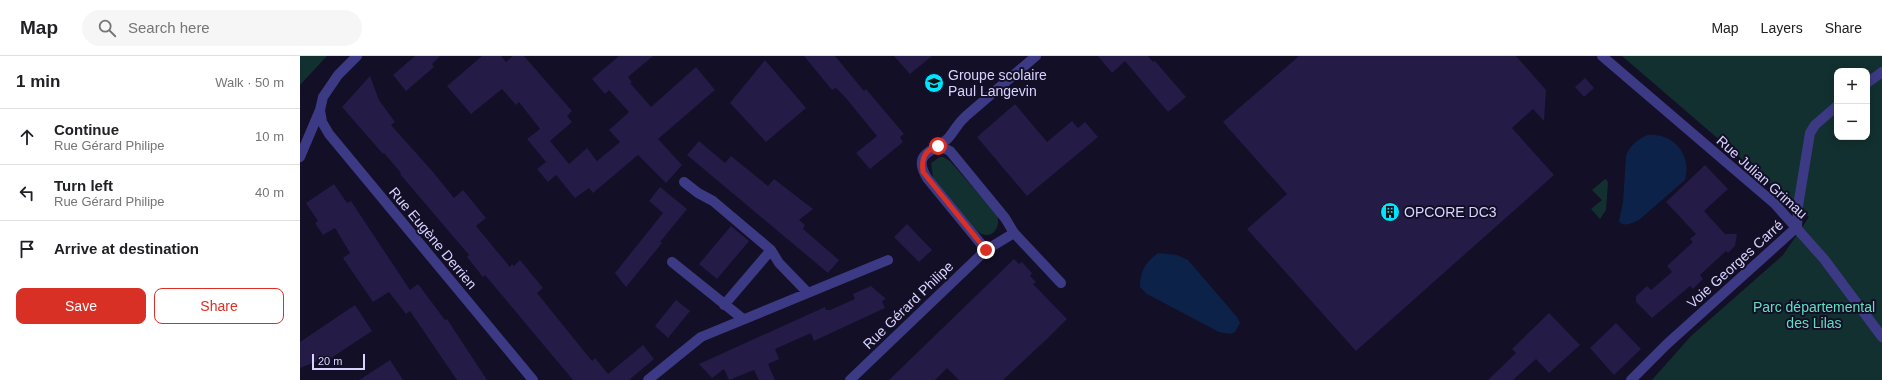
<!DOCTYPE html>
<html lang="en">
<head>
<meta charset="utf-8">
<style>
  :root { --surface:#fff; --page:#f6f6f6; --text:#202124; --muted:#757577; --line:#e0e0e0; --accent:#d93025 }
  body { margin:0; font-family:Arial,sans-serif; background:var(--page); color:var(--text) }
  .controls { position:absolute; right:12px; top:12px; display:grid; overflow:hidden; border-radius:8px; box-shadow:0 2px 10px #0003 }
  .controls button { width:36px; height:36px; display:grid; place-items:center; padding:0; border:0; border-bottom:1px solid var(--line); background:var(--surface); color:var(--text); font:20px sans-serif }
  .scale { position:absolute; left:12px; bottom:10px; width:53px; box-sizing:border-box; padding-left:4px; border:2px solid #d9d4ff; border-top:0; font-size:11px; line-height:14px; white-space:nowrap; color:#d9d4ff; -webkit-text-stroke:3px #130f26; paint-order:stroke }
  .stop { position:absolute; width:12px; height:12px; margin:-9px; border:3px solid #d93025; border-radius:50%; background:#fff }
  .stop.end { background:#d93025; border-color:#fff; box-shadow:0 1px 4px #0008 }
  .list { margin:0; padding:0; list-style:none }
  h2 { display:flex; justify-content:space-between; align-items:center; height:52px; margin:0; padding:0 16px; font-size:17px }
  h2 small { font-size:13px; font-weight:400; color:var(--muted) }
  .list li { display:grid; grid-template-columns:26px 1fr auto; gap:12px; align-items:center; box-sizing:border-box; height:56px; padding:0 16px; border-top:1px solid var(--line) }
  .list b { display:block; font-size:15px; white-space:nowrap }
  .list p { margin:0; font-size:13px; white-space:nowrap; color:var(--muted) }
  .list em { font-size:13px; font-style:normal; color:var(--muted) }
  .actions { display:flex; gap:8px; padding:12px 16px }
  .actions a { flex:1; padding:9px 0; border:1px solid var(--accent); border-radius:8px; text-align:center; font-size:14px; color:var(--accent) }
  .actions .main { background:var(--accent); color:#fff }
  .icon { flex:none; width:22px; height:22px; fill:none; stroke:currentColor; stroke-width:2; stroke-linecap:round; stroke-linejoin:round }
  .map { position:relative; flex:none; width:1582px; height:324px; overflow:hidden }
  header { display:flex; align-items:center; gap:24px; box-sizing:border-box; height:56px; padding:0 20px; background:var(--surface); border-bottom:1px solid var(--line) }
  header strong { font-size:19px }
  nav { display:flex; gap:22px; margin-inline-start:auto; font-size:14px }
  .search { width:280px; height:36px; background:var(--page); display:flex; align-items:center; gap:10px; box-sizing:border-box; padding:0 14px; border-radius:22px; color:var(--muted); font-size:15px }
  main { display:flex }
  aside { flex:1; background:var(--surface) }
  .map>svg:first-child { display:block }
  .green { fill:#12302f; fill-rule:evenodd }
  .water { fill:#0c2248 }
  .building { fill:#241b47 }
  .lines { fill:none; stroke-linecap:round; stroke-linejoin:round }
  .minor { stroke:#3d3a85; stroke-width:10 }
  .route { stroke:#d93025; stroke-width:5 }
  .labels { text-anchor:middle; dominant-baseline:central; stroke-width:4; stroke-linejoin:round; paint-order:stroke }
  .poi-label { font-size:14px; fill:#d9d4ff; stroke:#130f26; text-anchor:start }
  .street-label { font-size:14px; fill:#d9d4ff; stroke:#130f26 }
  .park-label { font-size:14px; fill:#5fe0c0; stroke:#130f26 }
</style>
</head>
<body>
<header>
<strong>Map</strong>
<div class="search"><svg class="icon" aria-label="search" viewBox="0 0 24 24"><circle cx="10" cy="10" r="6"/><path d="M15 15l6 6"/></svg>Search here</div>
<nav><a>Map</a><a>Layers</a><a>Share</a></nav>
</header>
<main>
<aside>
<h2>1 min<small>Walk · 50 m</small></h2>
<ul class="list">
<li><svg class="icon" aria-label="ahead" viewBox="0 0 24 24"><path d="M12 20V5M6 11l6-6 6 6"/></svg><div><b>Continue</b><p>Rue Gérard Philipe</p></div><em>10 m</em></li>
<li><svg class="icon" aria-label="left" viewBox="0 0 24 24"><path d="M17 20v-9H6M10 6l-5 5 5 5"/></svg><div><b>Turn left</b><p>Rue Gérard Philipe</p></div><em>40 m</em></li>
<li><svg class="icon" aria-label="arrive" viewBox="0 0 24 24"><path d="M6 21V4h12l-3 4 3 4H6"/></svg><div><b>Arrive at destination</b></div></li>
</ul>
<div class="actions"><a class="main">Save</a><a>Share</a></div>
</aside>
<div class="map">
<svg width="1582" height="324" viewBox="0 0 1582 324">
  <rect width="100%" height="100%" fill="#130f26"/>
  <path class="green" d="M 0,0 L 27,0 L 0,29 Z
    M 1322,0 L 1582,0 L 1582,324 L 1352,324 L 1391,280 L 1483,199 L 1509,161 ZM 1537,15 L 1567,15 L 1567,81 L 1537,81 Z
    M 640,101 L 643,101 L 650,105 L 697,159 C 702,172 690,186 677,175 L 633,122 L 631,107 Z
    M 1305,123 L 1307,124 L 1308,127 L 1306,154 L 1300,163 L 1291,153 L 1302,144 L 1292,134 Z"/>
  <path class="water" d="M 1348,79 C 1374,77 1392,99 1385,124 L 1339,164 C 1332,167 1324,172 1319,165 L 1323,146 L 1326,100 C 1329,90 1339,82 1348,79 Z
    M 858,197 L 877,199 L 888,204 L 937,261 L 940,267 L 935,276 L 930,278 L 919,276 L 847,238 L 840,231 C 840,215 845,207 858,197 Z"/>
  <path class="building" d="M 115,0 L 140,0 L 132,8 L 134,11 L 106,35 L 93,19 Z
    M 182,0 L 201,0 L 206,6 L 213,0 L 224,0 L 272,55 L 267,60 L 272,66 L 250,85 L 269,108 L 287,92 L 297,105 L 320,86 L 309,74 L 329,56 L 309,34 L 305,38 L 292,23 L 319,0 L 353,0 L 328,21 L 332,26 L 330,27 L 351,51 L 396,11 L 415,34 L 358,83 L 382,109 L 366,127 L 338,99 L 293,137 L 289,132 L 275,142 L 256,119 L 248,126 L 237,113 L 246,106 L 227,83 L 240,73 L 219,46 L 216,49 L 202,33 L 171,58 L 147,30 Z
    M 504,0 L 535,0 L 564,35 L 566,33 L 604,78 L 600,81 L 603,86 L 570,113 L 556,97 L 577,80 L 545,41 L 536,32 L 532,34 Z
    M 594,0 L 632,0 L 610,18 Z
    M 798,0 L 848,0 L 853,6 L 855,5 L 886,41 L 868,56 L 825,5 L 812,17 Z
    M 999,0 L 1216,0 L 1246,34 L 1244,65 L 1233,53 L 1212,72 L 1254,119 L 1056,295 L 947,173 L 987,138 L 923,66 Z
    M 465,4 L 506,52 L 466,86 L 430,47 Z
    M 70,20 L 79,44 L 95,66 L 91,69 L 133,116 L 154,142 L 163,134 L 186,162 L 176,170 L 210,211 L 212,208 L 214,210 L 220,204 L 243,232 L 237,237 L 292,305 L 295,302 L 308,318 L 343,289 L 354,303 L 329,324 L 273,324 L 185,219 L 183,221 L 167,201 L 169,199 L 100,118 L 101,117 L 84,97 L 83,98 L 42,51 Z
    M 1285,22 L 1294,32 L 1284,41 L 1275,31 Z
    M 715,48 L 747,86 L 772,65 L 778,72 L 785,66 L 798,81 L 727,140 L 677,81 Z
    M 399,85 L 425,107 L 431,100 L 468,130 L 474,123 L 513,153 L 499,164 L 505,169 L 503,173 L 539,204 L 528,217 L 387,99 Z
    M 1405,109 L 1428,133 L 1404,155 L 1425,178 L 1437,178 L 1435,190 L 1428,197 L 1426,195 L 1400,219 L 1403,223 L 1393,233 L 1390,230 L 1352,262 L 1336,246 L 1336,240 L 1347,230 L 1351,234 L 1372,216 L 1367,210 L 1393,186 L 1390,183 L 1396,178 L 1366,146 Z
    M 34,128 L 47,147 L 51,145 L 110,234 L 118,228 L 145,264 L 147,263 L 187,324 L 157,324 L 110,255 L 106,258 L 89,236 L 73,246 L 43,202 L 50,197 L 35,172 L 23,179 L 15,167 L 18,165 L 6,147 Z
    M 360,131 L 387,153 L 360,186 L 362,187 L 326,231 L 315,217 L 363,157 L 349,145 Z
    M 607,168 L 632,194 L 619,206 L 594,181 Z
    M 431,170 L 449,185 L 417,223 L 399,208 Z
    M 714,203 L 719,208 L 722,206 L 732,217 L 730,220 L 736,226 L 733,228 L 767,263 L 749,281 L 703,324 L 659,324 L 647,312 L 635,324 L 589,324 Z
    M 571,230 L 586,243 L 582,245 L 585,252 L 514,285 L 511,277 L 475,293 L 479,303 L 468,308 L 475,324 L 459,324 L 454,314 L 429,324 L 424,313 L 412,322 L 399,308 L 525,251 L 526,254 L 530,254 L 555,243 L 553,238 Z
    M 376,244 L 390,255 L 368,282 L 355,270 Z
    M 55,249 L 72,275 L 22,308 L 20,304 L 0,312 L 0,286 Z
    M 1249,257 L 1280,289 L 1249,317 L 1236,303 L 1213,324 L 1188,324 L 1216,297 L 1212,293 Z
    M 1316,267 L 1341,293 L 1314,319 L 1290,292 Z
    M 90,304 L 103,324 L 59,324 L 84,308 Z"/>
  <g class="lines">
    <path class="minor" d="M 1302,0 L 1475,148 L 1524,203 L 1582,281
      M 1567,27 L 1582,16
      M 20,54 L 22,66 L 29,78 L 233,324
      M 0,101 L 20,54 L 23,41 L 38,19 L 57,0
      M 384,126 L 398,137 L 413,145 L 471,194 L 479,207 L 508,237
      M 714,177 L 761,227
      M 686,194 L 627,122 C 610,94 638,96 650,80 C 657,71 658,67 666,60 L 736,0
      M 372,206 L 443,263
      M 424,249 L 471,194
      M 348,324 L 401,281 L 588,204
      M 550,324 L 686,194 L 714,177 L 705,162 L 650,95 L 639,90
      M 1331,324 L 1367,288 L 1497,171 L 1498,150 L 1510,77 L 1515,69 L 1537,50"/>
  </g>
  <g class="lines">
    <path class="route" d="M 638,90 C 625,94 621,102 623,116 L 686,194"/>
  </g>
  <defs>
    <g id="school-disc" transform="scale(1)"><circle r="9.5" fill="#00e5ff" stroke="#130f26"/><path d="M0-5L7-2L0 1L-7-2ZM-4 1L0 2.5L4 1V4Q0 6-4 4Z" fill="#111"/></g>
    <g id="building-disc" transform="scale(1)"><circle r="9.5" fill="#00e5ff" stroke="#130f26"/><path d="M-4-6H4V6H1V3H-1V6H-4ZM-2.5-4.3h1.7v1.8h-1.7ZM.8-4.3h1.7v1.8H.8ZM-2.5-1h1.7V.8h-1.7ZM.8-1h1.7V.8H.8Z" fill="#111"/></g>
  </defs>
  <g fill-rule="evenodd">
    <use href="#school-disc" x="634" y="27"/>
    <use href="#building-disc" x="1090" y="156"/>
  </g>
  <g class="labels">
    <g class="poi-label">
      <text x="648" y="19">Groupe scolaire<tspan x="648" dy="16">Paul Langevin</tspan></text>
      <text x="1104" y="156">OPCORE DC3</text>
    </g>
    <g class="street-label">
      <text transform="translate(1462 121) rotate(42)">Rue Julian Grimau</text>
      <text transform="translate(133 182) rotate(50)">Rue Eugène Derrien</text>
      <text transform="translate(1435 208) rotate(-42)">Voie Georges Carré</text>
      <text transform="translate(608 249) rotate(-44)">Rue Gérard Philipe</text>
    </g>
    <g class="park-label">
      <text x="1514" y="251">Parc départemental<tspan x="1514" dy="16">des Lilas</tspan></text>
    </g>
  </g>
</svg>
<div class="controls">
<button>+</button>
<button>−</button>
</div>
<div class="scale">20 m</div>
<div class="stop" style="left:638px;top:90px"></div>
<div class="stop end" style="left:686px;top:194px"></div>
</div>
</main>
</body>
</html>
